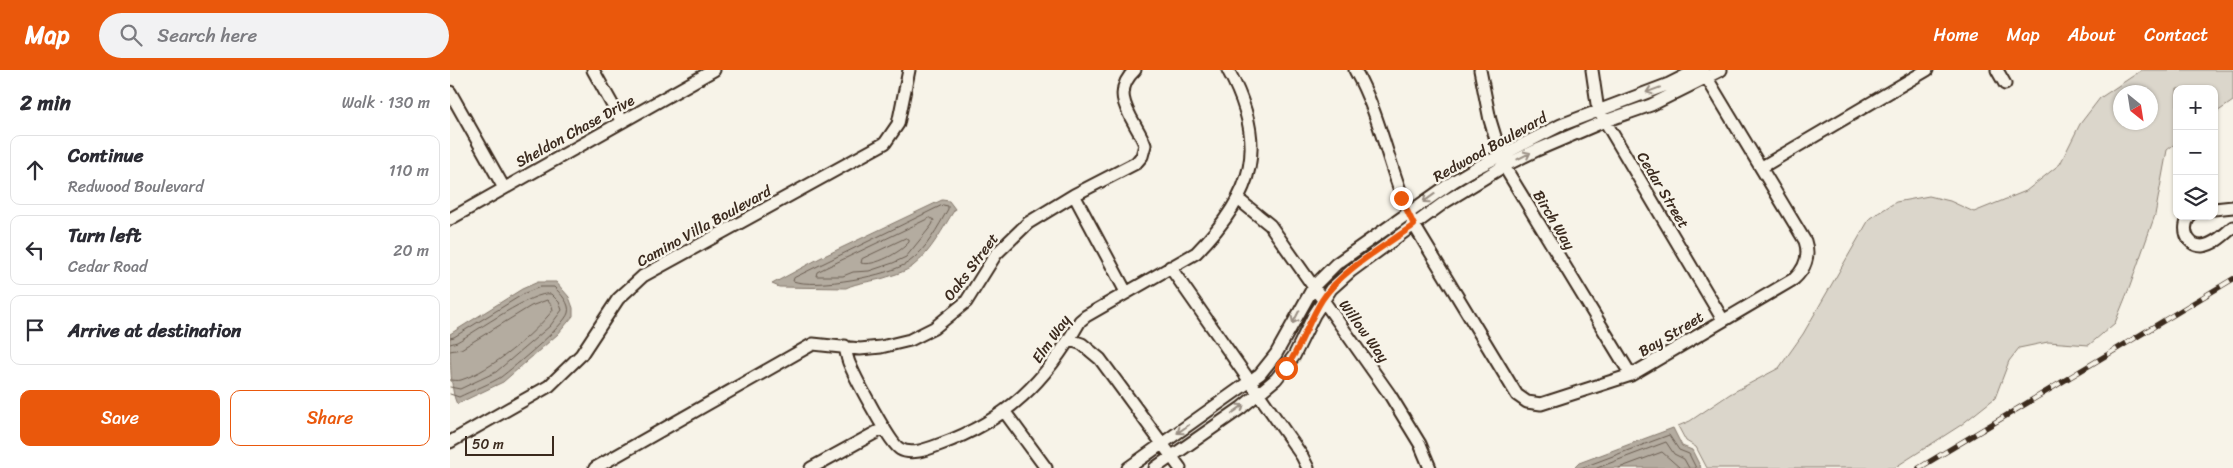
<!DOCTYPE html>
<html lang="en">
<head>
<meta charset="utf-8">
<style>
  :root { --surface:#fff; --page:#f2f2f3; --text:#2b2b33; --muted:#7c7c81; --line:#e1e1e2; --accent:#ea580c }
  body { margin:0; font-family:Sriracha,sans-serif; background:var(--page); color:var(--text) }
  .controls { position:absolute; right:15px; top:15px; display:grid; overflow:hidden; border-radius:10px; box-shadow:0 1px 4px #0004 }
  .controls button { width:45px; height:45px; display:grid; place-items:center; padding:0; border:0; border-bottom:1px solid var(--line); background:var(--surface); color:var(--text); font:25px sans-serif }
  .compass { position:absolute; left:1663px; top:15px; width:45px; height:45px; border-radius:50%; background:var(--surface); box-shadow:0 1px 4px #0004; rotate:150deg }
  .scale { position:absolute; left:15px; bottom:12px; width:89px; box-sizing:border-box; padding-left:5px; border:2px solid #3b2a1e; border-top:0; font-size:14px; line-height:18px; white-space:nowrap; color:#3b2a1e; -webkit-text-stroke:4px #f7f3e8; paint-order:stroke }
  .stop { position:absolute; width:15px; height:15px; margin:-11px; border:4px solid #ea580c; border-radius:50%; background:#fff }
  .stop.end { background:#ea580c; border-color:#fff; box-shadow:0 1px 5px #0008 }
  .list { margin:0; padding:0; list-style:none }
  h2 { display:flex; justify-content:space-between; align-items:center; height:65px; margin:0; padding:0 20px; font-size:21px }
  h2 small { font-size:16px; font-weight:400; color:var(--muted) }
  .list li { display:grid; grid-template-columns:32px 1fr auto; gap:15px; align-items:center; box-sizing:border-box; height:70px; margin:0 10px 10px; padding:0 10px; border:1px solid var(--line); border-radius:10px }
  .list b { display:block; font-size:19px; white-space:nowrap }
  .list p { margin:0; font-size:16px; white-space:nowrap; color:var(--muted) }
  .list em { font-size:16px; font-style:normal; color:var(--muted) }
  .actions { display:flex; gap:10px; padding:15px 20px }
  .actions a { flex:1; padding:11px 0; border:1px solid var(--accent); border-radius:10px; text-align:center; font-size:18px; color:var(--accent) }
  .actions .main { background:var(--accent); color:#fff }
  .icon { flex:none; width:28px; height:28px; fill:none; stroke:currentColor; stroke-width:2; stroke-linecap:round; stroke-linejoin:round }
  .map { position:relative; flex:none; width:1783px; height:398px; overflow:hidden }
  header { display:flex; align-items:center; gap:30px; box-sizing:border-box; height:70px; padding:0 25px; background:var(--accent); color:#fff }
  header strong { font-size:24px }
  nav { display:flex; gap:28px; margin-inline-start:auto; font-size:18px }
  .search { width:350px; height:45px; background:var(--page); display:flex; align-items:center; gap:12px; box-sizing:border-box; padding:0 18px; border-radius:28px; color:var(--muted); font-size:19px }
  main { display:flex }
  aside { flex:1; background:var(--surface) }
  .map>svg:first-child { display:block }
  .green { fill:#dbd6cb; stroke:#8b8074; fill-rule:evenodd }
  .water { fill:#b4aca0; stroke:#84786c }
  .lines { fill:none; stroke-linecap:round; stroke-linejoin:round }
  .shore { stroke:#6b5e52; stroke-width:1 }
  .street-casing { stroke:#3b2a1e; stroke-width:15 }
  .street { stroke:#f7f3e8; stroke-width:11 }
  .rail-casing { stroke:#3b2a1e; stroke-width:5.5 }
  .rail { stroke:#f7f3e8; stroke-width:4; stroke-dasharray:11; stroke-linecap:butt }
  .oneway { stroke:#998e83 }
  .route { stroke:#ea580c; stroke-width:6 }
  .labels { text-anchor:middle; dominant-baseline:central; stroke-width:5; stroke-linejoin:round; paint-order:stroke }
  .street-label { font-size:15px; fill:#3b2a1e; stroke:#f7f3e8 }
</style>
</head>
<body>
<header>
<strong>Map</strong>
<div class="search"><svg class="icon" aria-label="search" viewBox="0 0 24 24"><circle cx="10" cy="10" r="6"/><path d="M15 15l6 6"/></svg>Search here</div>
<nav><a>Home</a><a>Map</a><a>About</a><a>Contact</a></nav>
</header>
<main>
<aside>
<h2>2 min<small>Walk · 130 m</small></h2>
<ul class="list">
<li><svg class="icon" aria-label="ahead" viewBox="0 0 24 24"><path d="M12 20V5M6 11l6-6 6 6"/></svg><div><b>Continue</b><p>Redwood Boulevard</p></div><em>110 m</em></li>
<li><svg class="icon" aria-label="left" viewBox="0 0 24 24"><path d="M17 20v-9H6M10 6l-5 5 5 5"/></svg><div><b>Turn left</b><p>Cedar Road</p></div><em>20 m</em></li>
<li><svg class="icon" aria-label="arrive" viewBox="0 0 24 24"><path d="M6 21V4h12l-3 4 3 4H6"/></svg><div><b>Arrive at destination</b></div></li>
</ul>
<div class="actions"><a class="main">Save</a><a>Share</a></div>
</aside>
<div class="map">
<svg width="1783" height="398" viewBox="0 0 1783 398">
  <rect width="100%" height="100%" fill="#f7f3e8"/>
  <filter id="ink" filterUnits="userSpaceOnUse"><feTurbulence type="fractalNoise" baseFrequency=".02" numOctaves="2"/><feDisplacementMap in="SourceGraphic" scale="10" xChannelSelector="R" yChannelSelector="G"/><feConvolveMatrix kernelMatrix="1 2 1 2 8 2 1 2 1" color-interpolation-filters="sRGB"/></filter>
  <g filter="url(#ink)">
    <path class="green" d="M 1692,0 L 1783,0 L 1783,31 L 1764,44 L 1764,19 L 1727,19 L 1727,72 L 1717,80 L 1705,145 L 1680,216 L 1665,253 L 1639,275 L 1598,272 L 1569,278 L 1559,291 L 1545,328 L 1511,355 L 1444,398 L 1257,398 L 1246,377 L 1236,371 L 1228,356 L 1240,351 L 1280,324 L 1329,298 L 1353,264 L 1420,148 L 1446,132 L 1479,126 L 1500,131 L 1524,142 L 1576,121 L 1610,94 L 1630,54 L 1650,28 ZM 1670,22 L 1700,22 L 1700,52 L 1670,52 Z"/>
    <path class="water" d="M 492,130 L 499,131 L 505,139 C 493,158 481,182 463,196 C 455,202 443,205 434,208 C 421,212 408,212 396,218 L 329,217 L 322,214 L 370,188 Z
      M 88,212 L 106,212 L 119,227 L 123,238 L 123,246 L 108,264 L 53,312 L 7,334 C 0,321 0,281 0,264 L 72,219 Z
      M 1223,358 L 1232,376 L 1242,380 L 1251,398 L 1124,398 L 1129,393 Z"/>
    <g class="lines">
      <path class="shore" d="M 493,135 L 498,136 L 498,139 C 488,157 476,180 459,192 C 439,206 366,219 343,211 L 344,208 Z
        M 480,148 L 484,150 L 482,155 L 456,187 L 443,193 L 419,201 L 403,202 L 393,206 L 366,206 L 367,202 L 375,198 Z
        M 456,168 L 459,169 L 459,172 C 451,182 424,197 411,193 L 412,189 Z
        M 0,268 L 4,267 L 75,223 L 90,217 L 104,217 C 110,223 121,234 118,243 C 114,256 64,297 51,307 C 44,312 19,322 9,327 L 0,324
        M 0,274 L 7,272 C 25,262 84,220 101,224 L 109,232 L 112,240 L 100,256 L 46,302 L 10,319 L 0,317
        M 0,281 L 11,279 L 81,236 L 97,230 L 102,236 L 103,240 C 83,265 42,300 11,310 C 8,311 4,310 0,310
        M 1131,398 L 1219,365 L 1229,380 L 1239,384 L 1246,398
        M 1147,398 L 1216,372 L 1224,384 L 1234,389 L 1239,398
        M 1169,398 L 1212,382 L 1230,398"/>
      <g class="street-casing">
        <path id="street" d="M 143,0 L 172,52
          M 905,0 C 932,48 940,105 964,155 L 1067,325 L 1077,332 L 1091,334 L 1181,305 L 1344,209 C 1355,199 1360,186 1355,171 L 1252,0
          M 1030,0 L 1040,50 L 1054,96 L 1181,305
          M 1142,0 L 1147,34 L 1155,51 L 1273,250
          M 1547,0 L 1555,14
          M 0,22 L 54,118
          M 1312,97 L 1477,0
          M 624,125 L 676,222
          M 788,129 L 820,155 L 940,325 L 970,374 L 980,398
          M 1764,139 L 1783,137
          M 1740,146 C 1731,157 1736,176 1752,176 C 1764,175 1775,164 1783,157
          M 0,149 L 264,0
          M 720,197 L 852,386 L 858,398
          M 620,270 L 632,274 L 650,289 L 730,398
          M 395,276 C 396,282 397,289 400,295 C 406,309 440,374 450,379 C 462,386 480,378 491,374 C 557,350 596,311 630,251 L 636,246 L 746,183 C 804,124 819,75 778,0
          M 554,341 L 596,398
          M 0,372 L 99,316 L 131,285 L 168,229 L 193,206 L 435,73 L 448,54 L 459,0
          M 145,398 L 363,274 L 410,279 L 431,277 L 460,270 L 484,258 L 516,232 L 546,184 L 578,153 L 624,125 L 686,93 L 692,86 L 695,75 C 686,50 657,26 685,0
          M 361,398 L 434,358
          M 678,398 L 810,304 L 826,284 L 864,216 L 886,194 L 1004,111 L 1024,99 L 1111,55 L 1219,14 L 1247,0
          M 705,398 L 791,338 L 826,309 L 844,286 L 864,245 L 881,219 L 901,201 L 995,132 L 1054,96 L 1087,80 L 1155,51 L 1201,35 L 1271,0"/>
      </g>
      <use href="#street" class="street"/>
      <g class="rail-casing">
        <path id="rail" d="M 1469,398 L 1783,209"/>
      </g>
      <use href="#rail" class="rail"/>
    </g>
    <defs><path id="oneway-shaft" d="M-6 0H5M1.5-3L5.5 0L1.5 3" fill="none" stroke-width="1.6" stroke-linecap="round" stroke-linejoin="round" transform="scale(1.25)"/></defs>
    <g class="oneway">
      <use href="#oneway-shaft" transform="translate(1203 20) rotate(160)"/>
      <use href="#oneway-shaft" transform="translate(1074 86) rotate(-27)"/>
      <use href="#oneway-shaft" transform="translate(979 128) rotate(144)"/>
      <use href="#oneway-shaft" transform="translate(846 247) rotate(117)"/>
      <use href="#oneway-shaft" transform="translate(788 339) rotate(-36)"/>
      <use href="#oneway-shaft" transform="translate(733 359) rotate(145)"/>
    </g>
  </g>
  <g class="lines" filter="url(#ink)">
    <path class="route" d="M 836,298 C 851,277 858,252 872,230 C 891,200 935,176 964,155 L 951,128"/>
  </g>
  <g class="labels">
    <g class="street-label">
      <text transform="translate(125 61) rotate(-29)">Sheldon Chase Drive</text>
      <text transform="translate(1040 77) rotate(-29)">Redwood Boulevard</text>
      <text transform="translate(1213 120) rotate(59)">Cedar Street</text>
      <text transform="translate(1104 150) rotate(59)">Birch Way</text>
      <text transform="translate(254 156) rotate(-29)">Camino Villa Boulevard</text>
      <text transform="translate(521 197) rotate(-53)">Oaks Street</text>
      <text transform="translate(914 261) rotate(54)">Willow Way</text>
      <text transform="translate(1221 264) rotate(-31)">Bay Street</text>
      <text transform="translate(601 269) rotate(-55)">Elm Way</text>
    </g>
  </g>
</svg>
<div class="controls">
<button>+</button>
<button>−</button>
<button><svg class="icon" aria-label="layers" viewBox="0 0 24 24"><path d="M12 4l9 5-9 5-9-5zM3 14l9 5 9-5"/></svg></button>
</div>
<svg class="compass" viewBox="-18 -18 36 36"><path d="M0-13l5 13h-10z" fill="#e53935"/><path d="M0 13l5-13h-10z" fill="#7c7c81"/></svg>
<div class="scale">50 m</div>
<div class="stop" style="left:836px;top:298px"></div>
<div class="stop end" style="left:951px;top:128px"></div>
</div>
</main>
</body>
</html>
